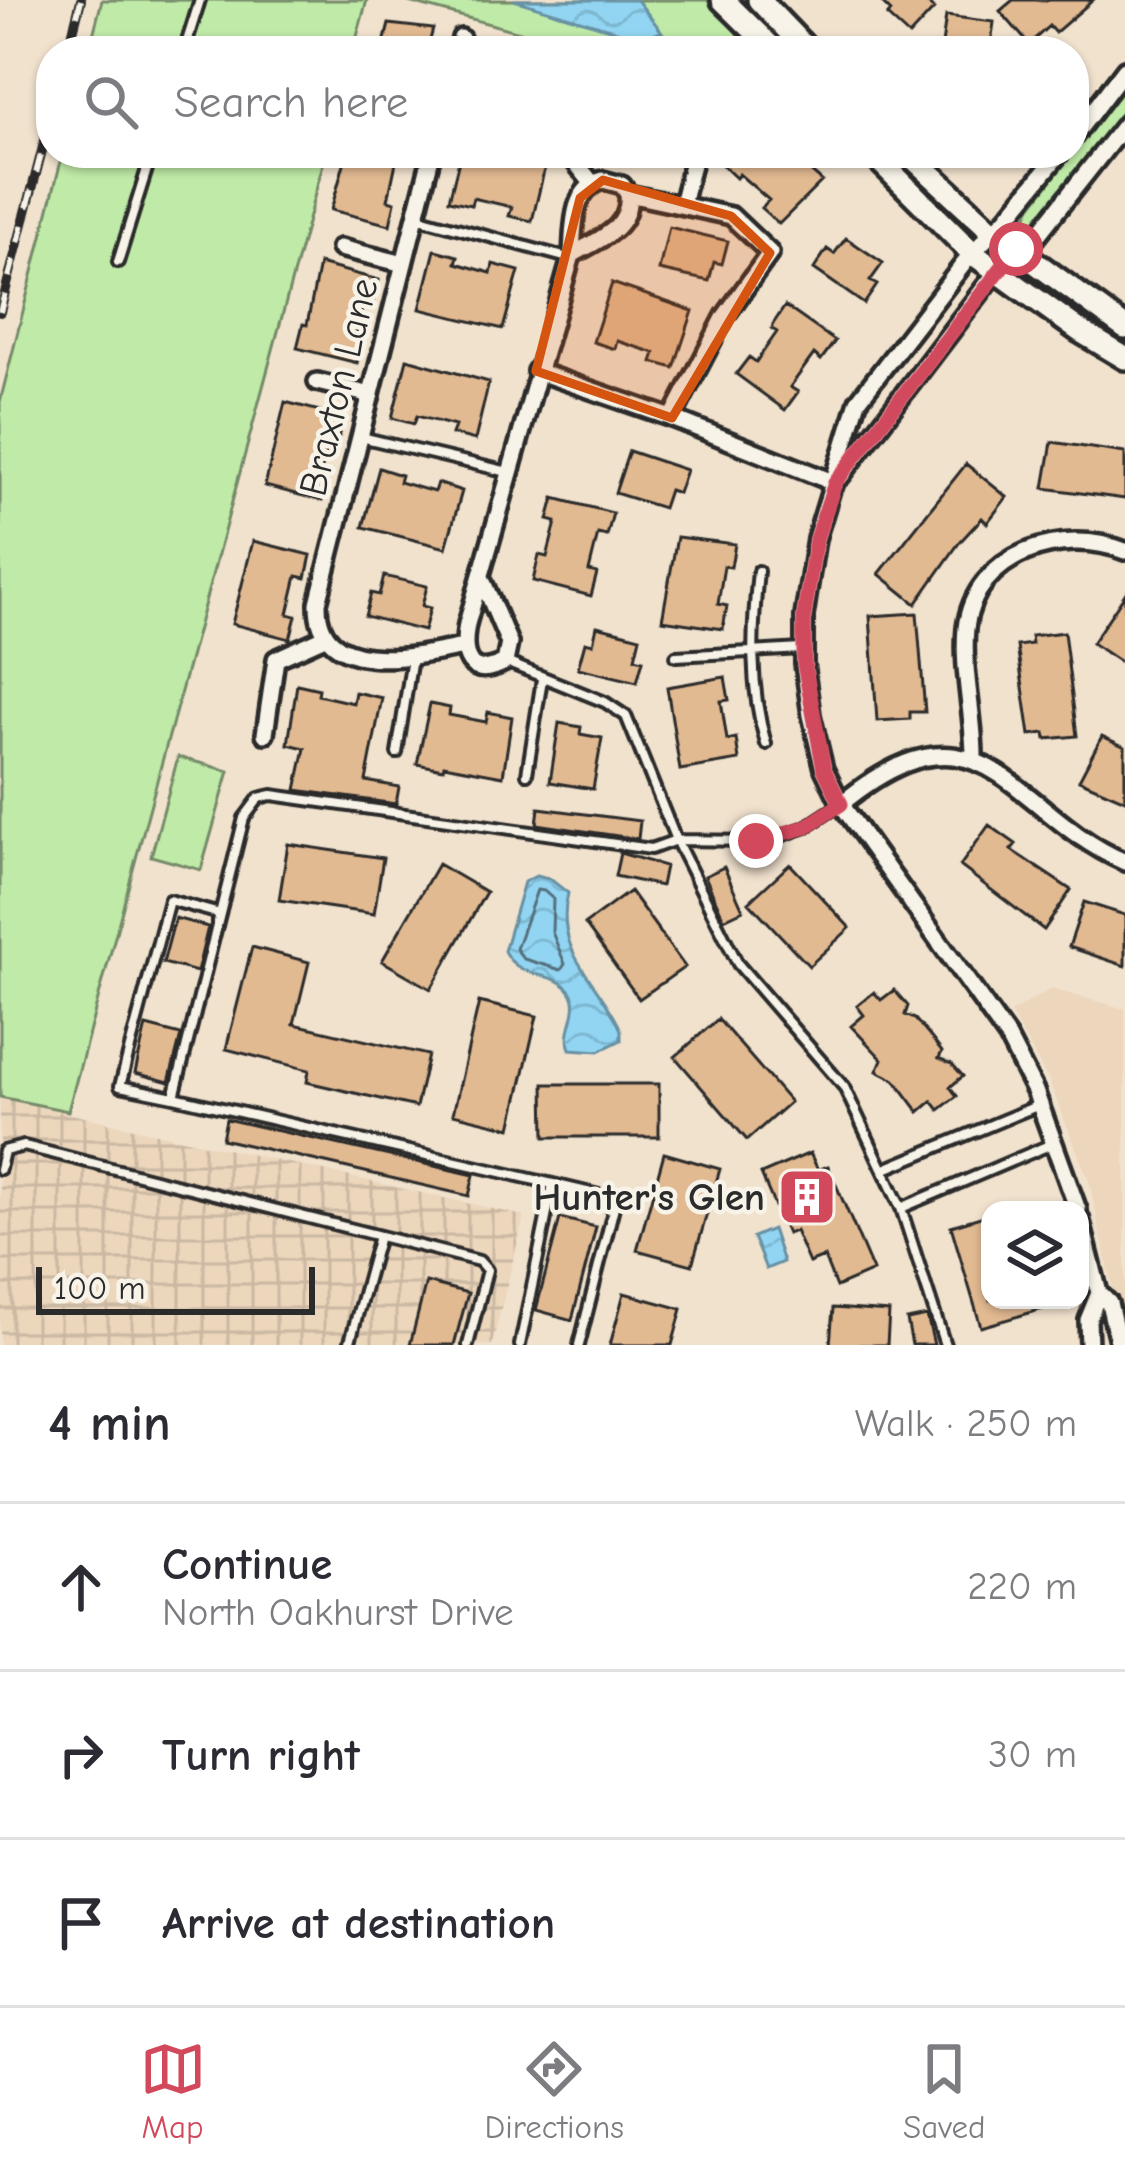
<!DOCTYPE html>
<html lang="en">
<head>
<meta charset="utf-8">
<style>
  :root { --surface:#fff; --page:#f7f7f7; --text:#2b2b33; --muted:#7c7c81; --line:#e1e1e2; --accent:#d1495b }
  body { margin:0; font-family:"Comic Neue",sans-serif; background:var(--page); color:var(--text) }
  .controls { position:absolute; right:36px; bottom:36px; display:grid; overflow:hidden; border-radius:24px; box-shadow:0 3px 9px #0004 }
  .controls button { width:108px; height:108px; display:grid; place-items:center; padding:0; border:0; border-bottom:3px solid var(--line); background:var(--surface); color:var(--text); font:60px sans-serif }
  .scale { position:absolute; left:36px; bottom:30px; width:279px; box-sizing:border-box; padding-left:12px; border:6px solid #2b2b2b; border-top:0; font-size:33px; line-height:42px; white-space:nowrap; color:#2b2b2b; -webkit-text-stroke:9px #f7f3e8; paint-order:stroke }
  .stop { position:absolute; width:36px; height:36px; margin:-27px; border:9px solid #d1495b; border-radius:50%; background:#fff }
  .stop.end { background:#d1495b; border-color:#fff; box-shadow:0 3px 12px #0008 }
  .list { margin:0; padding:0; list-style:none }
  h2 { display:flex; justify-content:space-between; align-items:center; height:156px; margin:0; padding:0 48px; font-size:51px }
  h2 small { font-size:39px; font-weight:400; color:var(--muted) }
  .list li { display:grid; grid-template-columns:78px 1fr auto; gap:36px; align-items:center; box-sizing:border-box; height:168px; padding:0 48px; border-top:3px solid var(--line) }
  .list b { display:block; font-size:45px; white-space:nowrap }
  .list p { margin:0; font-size:39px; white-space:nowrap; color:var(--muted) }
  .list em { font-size:39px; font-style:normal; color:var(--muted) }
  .icon { flex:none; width:66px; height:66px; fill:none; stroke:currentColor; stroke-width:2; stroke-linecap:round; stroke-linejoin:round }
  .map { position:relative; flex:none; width:1125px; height:1345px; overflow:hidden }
  .search { position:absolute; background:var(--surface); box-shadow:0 3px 9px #0004; left:36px; right:36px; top:36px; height:132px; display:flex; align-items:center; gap:30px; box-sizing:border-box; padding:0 42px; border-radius:48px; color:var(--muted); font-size:45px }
  .sheet { height:660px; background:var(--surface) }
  nav { display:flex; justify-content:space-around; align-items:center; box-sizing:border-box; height:168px; border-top:3px solid var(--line); background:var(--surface); font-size:33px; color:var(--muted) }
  nav a { display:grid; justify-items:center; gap:6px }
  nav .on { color:var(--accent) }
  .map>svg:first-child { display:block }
  .built { fill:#ecd6bc }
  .industrial { fill:url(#industrial-grid) }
  .grass { fill:#bfeaa7; stroke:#758a69; stroke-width:3 }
  .water { fill:url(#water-waves); stroke:#6891a3; stroke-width:3 }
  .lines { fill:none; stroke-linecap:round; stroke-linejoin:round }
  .shore { stroke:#546f7b; stroke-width:3 }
  .building { fill:#e2ba92; stroke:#2b2b2b; stroke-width:3 }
  .lane-casing { stroke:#2b2b2b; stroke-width:16 }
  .street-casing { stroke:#2b2b2b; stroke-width:24 }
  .secondary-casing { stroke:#2b2b2b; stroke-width:30 }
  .lane { stroke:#f7f3e8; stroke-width:8 }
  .street { stroke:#f7f3e8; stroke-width:15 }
  .secondary { stroke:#f7f3e8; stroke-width:21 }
  .rail-casing { stroke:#2b2b2b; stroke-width:10 }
  .rail { stroke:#f7f3e8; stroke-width:6; stroke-dasharray:18; stroke-linecap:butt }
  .route { stroke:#d1495b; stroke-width:15 }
  .marked { fill:#d5540f; fill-opacity:0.2; stroke:#d5540f; stroke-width:9; stroke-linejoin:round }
  .labels { text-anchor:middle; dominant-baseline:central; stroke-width:9; stroke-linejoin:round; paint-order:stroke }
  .street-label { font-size:39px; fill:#2b2b2b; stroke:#f7f3e8 }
  .poi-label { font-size:39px; font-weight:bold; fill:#2b2b2b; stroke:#f7f3e8; text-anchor:end }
</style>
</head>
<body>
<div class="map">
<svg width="1125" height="1345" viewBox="0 0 1125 1345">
  <defs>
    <pattern id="industrial-grid" width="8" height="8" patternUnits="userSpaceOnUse" patternTransform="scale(3)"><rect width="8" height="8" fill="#ecd6bc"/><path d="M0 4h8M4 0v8" fill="none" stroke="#cbb8a2"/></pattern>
    <pattern id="water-waves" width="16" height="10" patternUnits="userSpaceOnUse" patternTransform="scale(3)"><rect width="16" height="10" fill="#91d5f3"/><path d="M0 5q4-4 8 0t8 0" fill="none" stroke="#7db7d0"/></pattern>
  </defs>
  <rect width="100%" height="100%" fill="#f1e2ce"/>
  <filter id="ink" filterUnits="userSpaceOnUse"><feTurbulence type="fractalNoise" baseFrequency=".00833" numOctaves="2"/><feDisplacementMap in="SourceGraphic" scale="24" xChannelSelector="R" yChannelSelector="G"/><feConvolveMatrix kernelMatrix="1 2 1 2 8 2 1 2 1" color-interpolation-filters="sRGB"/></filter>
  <g filter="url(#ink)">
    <path class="built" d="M 1051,989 L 1125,1009 L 1125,1345 L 1089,1181 L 1049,1081 L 1010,1013 Z"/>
    <path class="industrial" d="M 0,1098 L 524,1216 L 492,1345 L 0,1345 Z"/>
    <path class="grass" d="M 102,0 L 367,0 L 353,51 L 89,51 Z
      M 401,0 L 707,0 L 753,51 L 590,51 Z
      M 1125,84 L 1125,114 L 1035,225 L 1029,226 L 1025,219 L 1031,207 Z
      M 63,153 L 326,153 L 68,1111 L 0,1097 L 0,402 Z
      M 178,757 L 229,771 L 201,870 L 151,856 Z"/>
    <path class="water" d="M 514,0 L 637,0 L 662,32 L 639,38 Z
      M 536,876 L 550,879 L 568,893 C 553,954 599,980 621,1030 L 621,1040 L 599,1051 L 570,1049 C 562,1031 583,1009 570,991 C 554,969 520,982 504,951 L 524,882 Z
      M 772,1229 L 783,1262 L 766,1269 L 753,1237 Z"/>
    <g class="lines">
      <path class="shore" d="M 537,890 L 544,891 L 553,899 L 552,932 L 565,964 L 561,970 L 524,959 L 516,949 Z"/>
    </g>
    <path class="building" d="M 879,0 L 924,0 L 934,9 L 909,36 L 887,16 L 891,12 Z
      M 1013,0 L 1093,0 L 1055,33 L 1049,26 L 1029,44 L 1000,11 Z
      M 946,16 L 994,22 L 990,51 L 941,51 Z
      M 389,24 L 433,29 L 427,51 L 382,51 Z
      M 347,153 L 398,153 L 388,200 L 395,202 L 390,225 L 331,210 Z
      M 461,153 L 502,153 L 546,163 L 532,221 L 509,216 L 512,207 L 473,198 L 471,205 L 449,200 Z
      M 727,153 L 790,153 L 822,181 L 779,224 L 761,208 L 769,200 L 739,174 L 736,178 L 719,162 Z
      M 669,227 L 728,241 L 722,264 L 714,262 L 709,281 L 659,270 Z
      M 846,238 L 883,263 L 870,281 L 877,285 L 864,304 L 814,269 L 827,249 L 834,254 Z
      M 435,250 L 458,256 L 456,263 L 491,273 L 493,264 L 519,271 L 503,329 L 420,309 Z
      M 319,264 L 379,280 L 373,303 L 364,301 L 355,339 L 362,341 L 357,363 L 297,348 L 303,324 L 307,325 Z
      M 612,283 L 693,311 L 674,368 L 652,362 L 655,353 L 617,341 L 615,349 L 593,342 Z
      M 785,306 L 835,341 L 821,360 L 814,354 L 790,387 L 798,392 L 785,410 L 736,374 L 749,357 L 756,362 L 777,332 L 772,329 L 773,324 Z
      M 407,359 L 489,382 L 475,440 L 452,434 L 455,426 L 417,416 L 414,424 L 392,418 Z
      M 285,402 L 343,417 L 338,440 L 330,437 L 320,476 L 328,478 L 322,501 L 265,486 Z
      M 1052,442 L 1125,453 L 1125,499 L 1044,488 Z
      M 629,451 L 686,470 L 678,493 L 669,490 L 663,508 L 615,493 Z
      M 966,464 L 1007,497 L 987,523 L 982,518 L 959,543 L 916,604 L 879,574 Z
      M 379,468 L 401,475 L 399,482 L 434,492 L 437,483 L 462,491 L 446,548 L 363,527 Z
      M 554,498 L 613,513 L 607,536 L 598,534 L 589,571 L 597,573 L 591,596 L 533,581 L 539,555 L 547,557 L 556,522 L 548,520 Z
      M 677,537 L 735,544 L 731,567 L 724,566 L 718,604 L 727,606 L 723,629 L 662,620 Z
      M 253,541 L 311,555 L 306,578 L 297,576 L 288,614 L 296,616 L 290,639 L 232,624 Z
      M 384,576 L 427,586 L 422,606 L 430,608 L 424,631 L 365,616 L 371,593 L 379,595 Z
      M 1125,594 L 1125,665 L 1092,643 Z
      M 917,613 L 925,712 L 910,712 L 910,719 L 877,721 L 870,616 Z
      M 597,626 L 640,637 L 635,658 L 643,660 L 637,682 L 578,668 L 585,642 L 593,644 Z
      M 1064,632 L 1077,736 L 1046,739 L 1045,733 L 1030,735 L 1017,646 L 1032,644 L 1031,636 Z
      M 725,677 L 729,700 L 721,701 L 727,740 L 736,738 L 739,760 L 680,770 L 667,687 Z
      M 297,684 L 319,689 L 318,695 L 353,703 L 355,692 L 382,698 L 366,781 L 399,787 L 396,804 L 296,790 L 305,748 L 288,744 Z
      M 430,704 L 450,708 L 449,715 L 486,722 L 488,712 L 512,717 L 503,776 L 444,765 L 443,769 L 417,764 Z
      M 559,723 L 581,727 L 580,734 L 602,738 L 593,789 L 550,782 Z
      M 1102,736 L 1125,747 L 1125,800 L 1079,780 Z
      M 539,808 L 640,821 L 638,839 L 537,824 Z
      M 989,825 L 1016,844 L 1011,850 L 1071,890 L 1044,930 L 960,866 Z
      M 288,844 L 383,858 L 374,914 L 279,900 Z
      M 620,853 L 665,866 L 661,886 L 615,876 Z
      M 438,864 L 486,892 L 431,989 L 382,961 Z
      M 790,864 L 850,928 L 809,966 L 749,902 Z
      M 724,867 L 743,910 L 724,919 L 705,876 Z
      M 630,891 L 685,967 L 639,999 L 585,924 Z
      M 1084,902 L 1125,915 L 1125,966 L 1069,947 Z
      M 175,918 L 208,927 L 197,972 L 163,963 Z
      M 252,947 L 309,962 L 294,1024 L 428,1055 L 416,1107 L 307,1082 L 309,1070 L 226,1049 Z
      M 894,990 L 908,1006 L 905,1015 L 915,1019 L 932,1039 L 942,1052 L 939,1058 L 952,1064 L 963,1076 L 950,1087 L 957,1096 L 939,1110 L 932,1101 L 919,1112 L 895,1080 L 877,1071 L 882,1059 L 851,1026 L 864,1015 L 857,1006 L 874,992 L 881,1000 Z
      M 479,1002 L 537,1016 L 511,1128 L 453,1114 Z
      M 718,1019 L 790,1102 L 747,1140 L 675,1057 Z
      M 146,1026 L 181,1035 L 169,1082 L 135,1073 Z
      M 544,1084 L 659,1084 L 659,1137 L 545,1137 Z
      M 226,1119 L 474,1175 L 469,1196 L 222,1139 Z
      M 664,1153 L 720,1169 L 692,1265 L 637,1250 Z
      M 810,1153 L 818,1170 L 828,1166 L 873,1271 L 836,1287 L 824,1257 L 809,1263 L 795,1231 L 787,1234 L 761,1174 Z
      M 990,1214 L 990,1300 L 1059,1300 L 1060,1304 L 981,1327 L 951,1226 Z
      M 560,1218 L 596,1227 L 572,1320 L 536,1310 Z
      M 426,1282 L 468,1293 L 454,1345 L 410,1345 Z
      M 624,1293 L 682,1309 L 672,1345 L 610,1345 Z
      M 833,1308 L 889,1312 L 887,1345 L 830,1345 Z
      M 927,1316 L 934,1345 L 912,1345 L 907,1320 Z"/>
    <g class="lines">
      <g class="lane-casing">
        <path id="lane" d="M 184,51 L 200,0
          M 416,217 L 568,258
          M 118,262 L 152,153
          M 361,437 L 508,472
          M 758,571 C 752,631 749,685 766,744
          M 676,656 L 802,649
          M 506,662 L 605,702 L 626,716 L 676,840 L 738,964 L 844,1087 L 901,1208 L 945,1345
          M 397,753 L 412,658
          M 527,774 L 542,679
          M 174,1097 L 120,1086 L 169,900 L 220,914
          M 0,1169 L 4,1151 L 24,1146 L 479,1261 L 487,1270 L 468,1345
          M 885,1169 L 1039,1105
          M 553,1184 L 616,1199 L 579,1345
          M 901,1208 L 1054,1143
          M 349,1345 L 379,1236
          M 520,1345 L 553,1184 L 174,1097 L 244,818 L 259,798 L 272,795 L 651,849 L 676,840 L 756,841 L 781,836 L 806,827 L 841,804"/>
      </g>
      <g class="street-casing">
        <path id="street" d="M 458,51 L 461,38
          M 1074,136 L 1125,69
          M 432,153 L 318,603 C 317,679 414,657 463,647
          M 568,153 L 592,183
          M 1060,153 L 1007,218 L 972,253 L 858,401 L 816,539 L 804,616 L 804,664 L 811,715 L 824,769 L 841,804 L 1008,1038 L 1035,1091 L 1078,1210
          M 603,180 L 622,185 L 628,194 C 632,229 597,240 572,255 C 574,227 571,189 603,180 Z
          M 628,194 L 731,216 L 770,253 L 725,316 L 672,418
          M 682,204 L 695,153
          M 340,248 L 404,264
          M 536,371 L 672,418 L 835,483
          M 317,382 L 371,395
          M 841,476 L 997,271 L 1016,249 L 1035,238 L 1125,124
          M 481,577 L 509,643 L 505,662 C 468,681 461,655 467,624 L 572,255
          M 265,734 L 276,659 L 325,637
          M 974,757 C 974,715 962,670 966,628 C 975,553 1063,526 1125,551
          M 841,804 C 983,687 1010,812 1125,862
          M 1080,1218 L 1099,1293 L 1109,1303 L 1119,1345
          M 1089,1345 L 1088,1320 L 1099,1293"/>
      </g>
      <g class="secondary-casing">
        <path id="secondary" d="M 723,0 L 775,51
          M 759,0 L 808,51
          M 872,153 L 972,253 L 1080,331 L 1125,358
          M 908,153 L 992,231 L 1125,328"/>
      </g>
      <use href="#lane" class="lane"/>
      <use href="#street" class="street"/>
      <use href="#secondary" class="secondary"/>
      <g class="rail-casing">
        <path id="rail" d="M 68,51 L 81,0
          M 0,312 L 51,116"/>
      </g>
      <use href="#rail" class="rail"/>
    </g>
  </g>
  <g class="lines" filter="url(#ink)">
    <path class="route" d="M 756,841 L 806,827 L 841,804 L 824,769 L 804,664 L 804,616 L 816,539 L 835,483 L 1016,249"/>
  </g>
  <path class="marked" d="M 603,180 L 731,216 L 770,253 L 672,418 L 536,371 L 580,198 Z"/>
  <defs>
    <g id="building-square" transform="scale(3)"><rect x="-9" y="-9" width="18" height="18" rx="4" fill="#d1495b" stroke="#f7f3e8"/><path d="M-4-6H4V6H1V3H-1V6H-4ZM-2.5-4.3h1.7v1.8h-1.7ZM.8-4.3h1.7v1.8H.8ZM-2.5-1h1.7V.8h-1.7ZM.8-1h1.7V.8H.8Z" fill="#fff"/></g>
  </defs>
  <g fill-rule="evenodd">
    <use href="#building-square" x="807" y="1197"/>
  </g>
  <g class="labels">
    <g class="street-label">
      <text transform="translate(339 387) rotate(-76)">Braxton Lane</text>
    </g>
    <g class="poi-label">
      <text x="765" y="1197">Hunter's Glen</text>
    </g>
  </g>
</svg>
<div class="controls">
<button><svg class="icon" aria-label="layers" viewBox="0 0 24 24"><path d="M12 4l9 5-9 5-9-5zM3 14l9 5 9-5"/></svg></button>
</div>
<div class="scale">100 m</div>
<div class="stop" style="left:1016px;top:249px"></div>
<div class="stop end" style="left:756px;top:841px"></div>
<div class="search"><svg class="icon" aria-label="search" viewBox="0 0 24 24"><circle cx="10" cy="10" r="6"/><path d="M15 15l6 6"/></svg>Search here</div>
</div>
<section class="sheet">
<h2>4 min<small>Walk · 250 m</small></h2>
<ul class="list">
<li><svg class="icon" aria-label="ahead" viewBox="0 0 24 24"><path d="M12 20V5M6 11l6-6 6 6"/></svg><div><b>Continue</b><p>North Oakhurst Drive</p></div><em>220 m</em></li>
<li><svg class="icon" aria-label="right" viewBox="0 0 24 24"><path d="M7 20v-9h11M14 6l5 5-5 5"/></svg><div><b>Turn right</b></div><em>30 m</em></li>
<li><svg class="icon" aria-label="arrive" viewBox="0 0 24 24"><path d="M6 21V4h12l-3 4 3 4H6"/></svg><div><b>Arrive at destination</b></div></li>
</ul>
</section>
<nav>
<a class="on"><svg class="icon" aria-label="map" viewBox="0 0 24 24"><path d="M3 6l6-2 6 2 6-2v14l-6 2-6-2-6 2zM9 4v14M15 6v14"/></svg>Map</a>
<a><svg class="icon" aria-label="directions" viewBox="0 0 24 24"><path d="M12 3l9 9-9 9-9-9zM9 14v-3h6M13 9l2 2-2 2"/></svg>Directions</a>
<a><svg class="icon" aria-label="saved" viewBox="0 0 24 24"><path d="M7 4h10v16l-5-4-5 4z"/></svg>Saved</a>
</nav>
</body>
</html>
